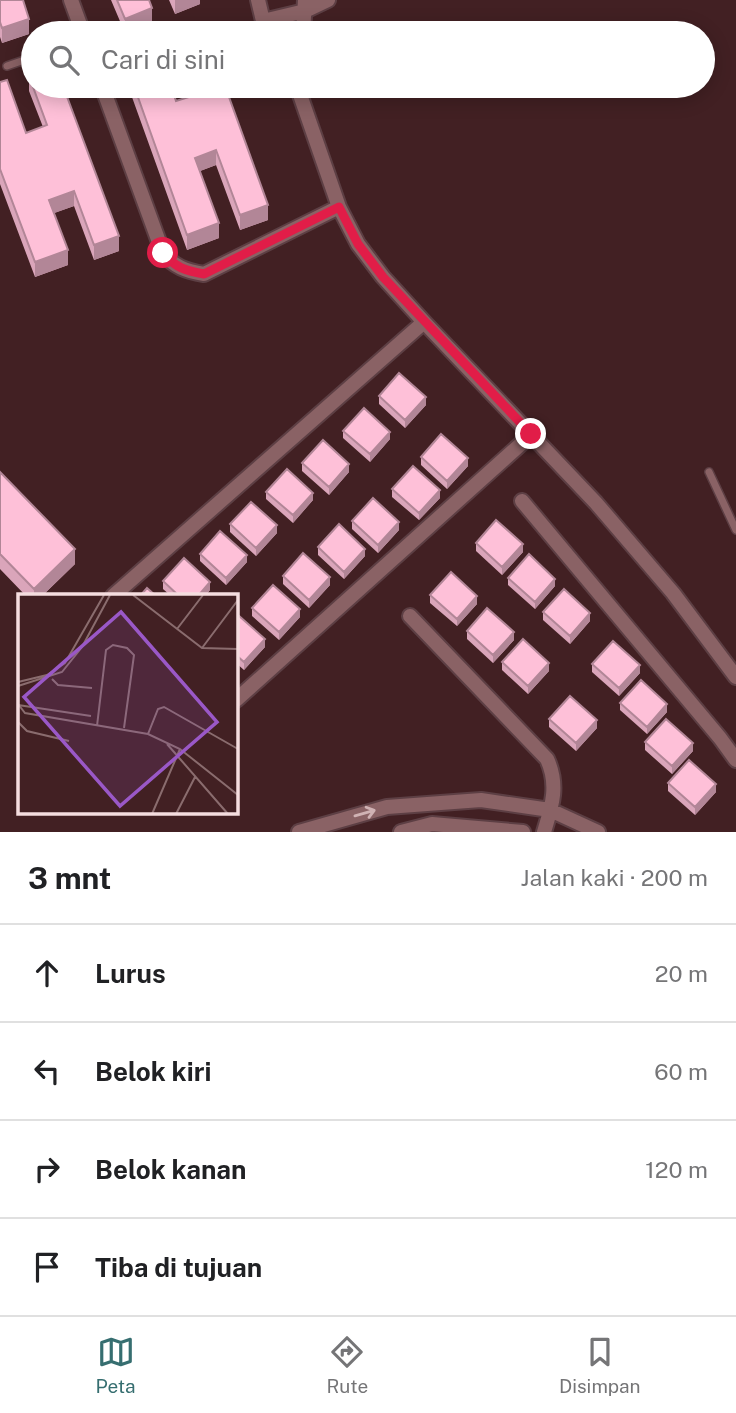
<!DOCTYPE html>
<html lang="id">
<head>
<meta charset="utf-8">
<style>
  :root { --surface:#fff; --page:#f6f6f6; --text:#202124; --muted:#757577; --line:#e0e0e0; --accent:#366e70 }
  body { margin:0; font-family:"Public Sans",sans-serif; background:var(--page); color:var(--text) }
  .stop { position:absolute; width:21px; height:21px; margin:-16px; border:5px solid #e11d48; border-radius:50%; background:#fff }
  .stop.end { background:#e11d48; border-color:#fff; box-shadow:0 2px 7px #0008 }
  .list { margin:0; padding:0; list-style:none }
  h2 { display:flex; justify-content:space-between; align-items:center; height:91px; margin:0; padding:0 28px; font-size:30px }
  h2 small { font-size:23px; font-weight:400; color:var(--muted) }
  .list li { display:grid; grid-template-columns:46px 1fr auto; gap:21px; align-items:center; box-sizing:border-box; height:98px; padding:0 28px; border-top:2px solid var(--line) }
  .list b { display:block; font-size:26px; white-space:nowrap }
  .list em { font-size:23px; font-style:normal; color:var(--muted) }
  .icon { flex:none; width:38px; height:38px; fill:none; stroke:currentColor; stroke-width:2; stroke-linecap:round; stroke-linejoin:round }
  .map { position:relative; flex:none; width:736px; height:832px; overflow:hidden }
  .search { position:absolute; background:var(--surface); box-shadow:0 4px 18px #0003; left:21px; right:21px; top:21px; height:77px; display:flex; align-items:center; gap:18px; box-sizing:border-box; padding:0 24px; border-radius:38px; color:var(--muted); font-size:26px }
  .sheet { height:483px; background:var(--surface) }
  nav { display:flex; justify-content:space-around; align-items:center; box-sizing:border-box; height:98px; border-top:2px solid var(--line); background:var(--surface); font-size:19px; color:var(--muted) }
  nav a { display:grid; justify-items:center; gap:4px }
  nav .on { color:var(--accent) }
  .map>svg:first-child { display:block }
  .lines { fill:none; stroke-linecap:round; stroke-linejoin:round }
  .lane-casing { stroke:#5d3f44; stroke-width:10 }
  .street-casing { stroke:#5d3f44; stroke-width:18 }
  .lane { stroke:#8a6265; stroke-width:7 }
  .street { stroke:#8a6265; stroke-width:14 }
  .wall { fill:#daa5ba }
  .shaded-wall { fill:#b28697 }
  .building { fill:#fec0d8; stroke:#b28697; stroke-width:2 }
  .oneway { stroke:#d0b2b4 }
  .route { stroke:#e11d48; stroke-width:9 }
  .inset-road { fill:none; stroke:#8a6c6e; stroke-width:2 }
  .view { fill:#9a58c7; fill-opacity:0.15; stroke:#9a58c7; stroke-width:3.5 }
  .inset-edge { fill:none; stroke:#f5dddf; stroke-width:3.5 }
</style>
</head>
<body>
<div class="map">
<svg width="736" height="832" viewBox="0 0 736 832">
  <rect width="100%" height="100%" fill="#422023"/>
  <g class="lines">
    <g class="lane-casing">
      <path id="lane" d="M 7,66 L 33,57
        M 709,472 L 736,530"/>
    </g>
    <g class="street-casing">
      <path id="street" d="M 71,0 L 83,33
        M 258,0 L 263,21 L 269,33
        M 263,21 L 305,11 L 328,0
        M 303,33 L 305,0
        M 102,86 L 163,253 C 174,267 186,271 204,274 L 339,207
        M 297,86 L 339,207 L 358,244 L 383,277 L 424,322 L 596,503 L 673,593 L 736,677
        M 522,501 L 720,738 L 736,760
        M 113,596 L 424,322
        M 410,616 L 547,759 C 559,785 552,806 544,832
        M 236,700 L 532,434
        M 299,832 L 387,807 L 481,800 L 550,810 L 598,832
        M 401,832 L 432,824 L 523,832"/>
    </g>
    <use href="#lane" class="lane"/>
    <use href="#street" class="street"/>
  </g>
  <path class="wall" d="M 0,0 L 29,34 L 2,43 L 0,37 Z
    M 111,0 L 149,0 L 152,23 L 125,33 Z
    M 169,0 L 200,0 L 200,4 L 175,14 Z
    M 29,76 L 119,251 L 94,260 L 74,206 L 54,213 L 68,265 L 35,277 L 0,184 L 0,82 L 26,133 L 43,127 L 29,91 Z
    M 128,86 L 171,86 L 176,101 L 190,96 L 187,86 L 225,86 L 268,220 L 240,230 L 216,165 L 200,171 L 219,238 L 187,250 Z
    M 379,396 L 426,405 L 405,428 L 379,404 Z
    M 343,431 L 390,439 L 370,462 L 343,438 Z
    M 421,457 L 468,466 L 447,489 L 421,465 Z
    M 302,463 L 349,472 L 329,495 L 302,471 Z
    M 0,472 L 75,564 L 42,596 L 26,596 L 0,569 Z
    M 392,489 L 440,498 L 419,520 L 392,497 Z
    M 266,492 L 313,500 L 293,523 L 266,499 Z
    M 352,521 L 399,530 L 378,553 L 352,529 Z
    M 230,524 L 277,533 L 256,556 L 230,532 Z
    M 476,543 L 523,552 L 502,575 L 476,551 Z
    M 318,547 L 365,556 L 344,579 L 318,555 Z
    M 200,554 L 247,562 L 226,585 L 200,561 Z
    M 283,576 L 330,585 L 309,608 L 283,584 Z
    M 508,578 L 555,586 L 535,609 L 508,585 Z
    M 163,581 L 210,590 L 205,596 L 171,596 L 163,589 Z
    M 430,595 L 477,604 L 457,626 L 430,603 Z
    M 252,608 L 300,617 L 279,640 L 252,616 Z
    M 543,612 L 590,621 L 570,644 L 543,620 Z
    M 236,617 L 265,647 L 244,670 L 236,663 Z
    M 467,631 L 514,640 L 493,663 L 467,639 Z
    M 502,662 L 549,671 L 528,694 L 502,670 Z
    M 592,664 L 640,673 L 619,696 L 592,672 Z
    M 620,703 L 667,712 L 647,734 L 620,710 Z
    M 549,719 L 597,728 L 576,751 L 549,727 Z
    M 645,742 L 693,751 L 672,774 L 645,750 Z
    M 668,783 L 716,792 L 695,815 L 668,791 Z"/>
  <path class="shaded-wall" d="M 175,0 L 200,0 L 200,4 L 175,14 Z
    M 152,8 L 152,23 L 125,33 L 125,19 Z
    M 29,19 L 29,34 L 2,43 L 2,28 Z
    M 216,150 L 216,165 L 195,173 L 195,158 Z
    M 74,191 L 74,206 L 49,215 L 49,200 Z
    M 268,205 L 268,220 L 240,230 L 240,215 Z
    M 219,223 L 219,238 L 187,250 L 187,235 Z
    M 119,236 L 119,251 L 94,260 L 94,245 Z
    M 68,250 L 68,265 L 35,277 L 35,262 Z
    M 426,397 L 426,405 L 405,428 L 405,420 Z
    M 390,432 L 390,439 L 370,462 L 370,454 Z
    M 468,458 L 468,466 L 447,489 L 447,481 Z
    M 349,464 L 349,472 L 329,495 L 329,487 Z
    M 440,490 L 440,498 L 419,520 L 419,513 Z
    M 313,493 L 313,500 L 293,523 L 293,515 Z
    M 399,522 L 399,530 L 378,553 L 378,545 Z
    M 277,525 L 277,533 L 256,556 L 256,548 Z
    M 523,544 L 523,552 L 502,575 L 502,567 Z
    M 75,549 L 75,564 L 42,596 L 34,596 L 34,589 Z
    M 365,549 L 365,556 L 344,579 L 344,572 Z
    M 247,555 L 247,562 L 226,585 L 226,578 Z
    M 330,577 L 330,585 L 309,608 L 309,600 Z
    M 555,579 L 555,586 L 535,609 L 535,602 Z
    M 210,582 L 210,590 L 205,596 L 198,596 Z
    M 477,596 L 477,604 L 457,626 L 457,619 Z
    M 300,609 L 300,617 L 279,640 L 279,632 Z
    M 590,613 L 590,621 L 570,644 L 570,636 Z
    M 514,632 L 514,640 L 493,663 L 493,655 Z
    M 265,639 L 265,647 L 244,670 L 244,662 Z
    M 549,663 L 549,671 L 528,694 L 528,686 Z
    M 640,665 L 640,673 L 619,696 L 619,688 Z
    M 667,704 L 667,712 L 647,734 L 647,727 Z
    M 597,720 L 597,728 L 576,751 L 576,743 Z
    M 693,743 L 693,751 L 672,774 L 672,766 Z
    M 716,784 L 716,792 L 695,815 L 695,807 Z"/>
  <path class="building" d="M 0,0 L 23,0 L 29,19 L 2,28 L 0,22 Z
    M 117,0 L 149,0 L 152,8 L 125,19 Z
    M 33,75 L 33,86 L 63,86 L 119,236 L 94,245 L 74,191 L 49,200 L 68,250 L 35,262 L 0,169 L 0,82 L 7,80 L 26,133 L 47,125 L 29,76 Z
    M 134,86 L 171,86 L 176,101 L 195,95 L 192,86 L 225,86 L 268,205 L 240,215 L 216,150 L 195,158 L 219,223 L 187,235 Z
    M 399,373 L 426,397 L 405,420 L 379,396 Z
    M 364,408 L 390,432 L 370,454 L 343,431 Z
    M 441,434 L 468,458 L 447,481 L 421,457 Z
    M 323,440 L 349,464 L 329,487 L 302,463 Z
    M 413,466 L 440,490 L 419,513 L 392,489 Z
    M 287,469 L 313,493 L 293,515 L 266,492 Z
    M 0,472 L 75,549 L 34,589 L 0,554 Z
    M 373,498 L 399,522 L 378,545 L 352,521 Z
    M 251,502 L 277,525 L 256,548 L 230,524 Z
    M 496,520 L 523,544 L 502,567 L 476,543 Z
    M 339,524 L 365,549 L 344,572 L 318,547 Z
    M 220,531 L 247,555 L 226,578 L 200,554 Z
    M 303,553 L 330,577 L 309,600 L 283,576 Z
    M 529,554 L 555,579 L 535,602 L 508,578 Z
    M 184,558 L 210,582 L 198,596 L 179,596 L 163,581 Z
    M 451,572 L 477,596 L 457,619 L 430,595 Z
    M 273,585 L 300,609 L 279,632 L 252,608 Z
    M 147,588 L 156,596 L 140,596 Z
    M 564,589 L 590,613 L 570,636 L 543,612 Z
    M 487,608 L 514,632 L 493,655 L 467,631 Z
    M 238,615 L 265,639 L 244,662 L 236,655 L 236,617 Z
    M 523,639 L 549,663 L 528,686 L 502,662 Z
    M 613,641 L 640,665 L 619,688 L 592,664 Z
    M 641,680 L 667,704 L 647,727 L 620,703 Z
    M 570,696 L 597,720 L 576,743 L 549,719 Z
    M 666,719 L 693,743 L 672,766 L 645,742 Z
    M 689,760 L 716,784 L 695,807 L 668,783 Z"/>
  <defs><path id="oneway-shaft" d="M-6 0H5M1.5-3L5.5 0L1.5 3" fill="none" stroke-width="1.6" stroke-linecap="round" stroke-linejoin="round" transform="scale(1.75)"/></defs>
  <use class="oneway" href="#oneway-shaft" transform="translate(365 813) rotate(-16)"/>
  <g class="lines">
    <path class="route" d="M 163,253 C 174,267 186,271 204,274 L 339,207 L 358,244 L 383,277 L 531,434"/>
  </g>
  <g transform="translate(18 594)">
    <rect width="220" height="220" fill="#422023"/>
    <path class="inset-road" d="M 115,1 L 184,54 L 220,55M 159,35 L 185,1M 184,54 L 220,6M 34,85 L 40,91 L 74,94M 0,88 L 29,81 L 47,69 L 86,1M 0,92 L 44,78 L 64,53 L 92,1M 0,110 L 7,119 L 130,140 L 162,155 L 220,201M 0,111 L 73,122M 0,128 L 9,137 L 51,147M 79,132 L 88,56 L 95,51 L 109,54 L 116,61 L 106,134M 130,140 L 140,115 L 146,113 L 220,155M 149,150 L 210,220M 134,220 L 162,155M 158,220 L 177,183"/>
    <path class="view" d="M 103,18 L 199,128 L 102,212 L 6,103 Z"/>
    <rect width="220" height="220" class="inset-edge"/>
  </g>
</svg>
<div class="stop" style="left:163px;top:253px"></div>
<div class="stop end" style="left:531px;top:434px"></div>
<div class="search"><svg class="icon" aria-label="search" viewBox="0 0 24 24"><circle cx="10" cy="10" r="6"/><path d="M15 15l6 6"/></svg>Cari di sini</div>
</div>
<section class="sheet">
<h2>3 mnt<small>Jalan kaki · 200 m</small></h2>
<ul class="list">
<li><svg class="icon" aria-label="ahead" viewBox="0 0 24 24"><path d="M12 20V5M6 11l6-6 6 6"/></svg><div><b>Lurus</b></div><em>20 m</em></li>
<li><svg class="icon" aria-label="left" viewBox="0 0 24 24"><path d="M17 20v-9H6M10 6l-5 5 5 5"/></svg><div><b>Belok kiri</b></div><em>60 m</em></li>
<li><svg class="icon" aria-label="right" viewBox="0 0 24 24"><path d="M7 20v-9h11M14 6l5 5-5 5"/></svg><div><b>Belok kanan</b></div><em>120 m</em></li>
<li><svg class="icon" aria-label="arrive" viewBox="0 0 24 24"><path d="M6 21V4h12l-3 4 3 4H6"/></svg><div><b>Tiba di tujuan</b></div></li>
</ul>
</section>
<nav>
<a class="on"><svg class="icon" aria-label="map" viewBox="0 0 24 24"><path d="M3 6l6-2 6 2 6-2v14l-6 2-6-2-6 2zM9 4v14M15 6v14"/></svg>Peta</a>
<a><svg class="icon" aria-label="directions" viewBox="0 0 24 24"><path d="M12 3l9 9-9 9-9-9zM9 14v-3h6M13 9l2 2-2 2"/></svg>Rute</a>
<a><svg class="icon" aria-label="saved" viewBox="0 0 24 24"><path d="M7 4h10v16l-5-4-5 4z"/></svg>Disimpan</a>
</nav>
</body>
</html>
